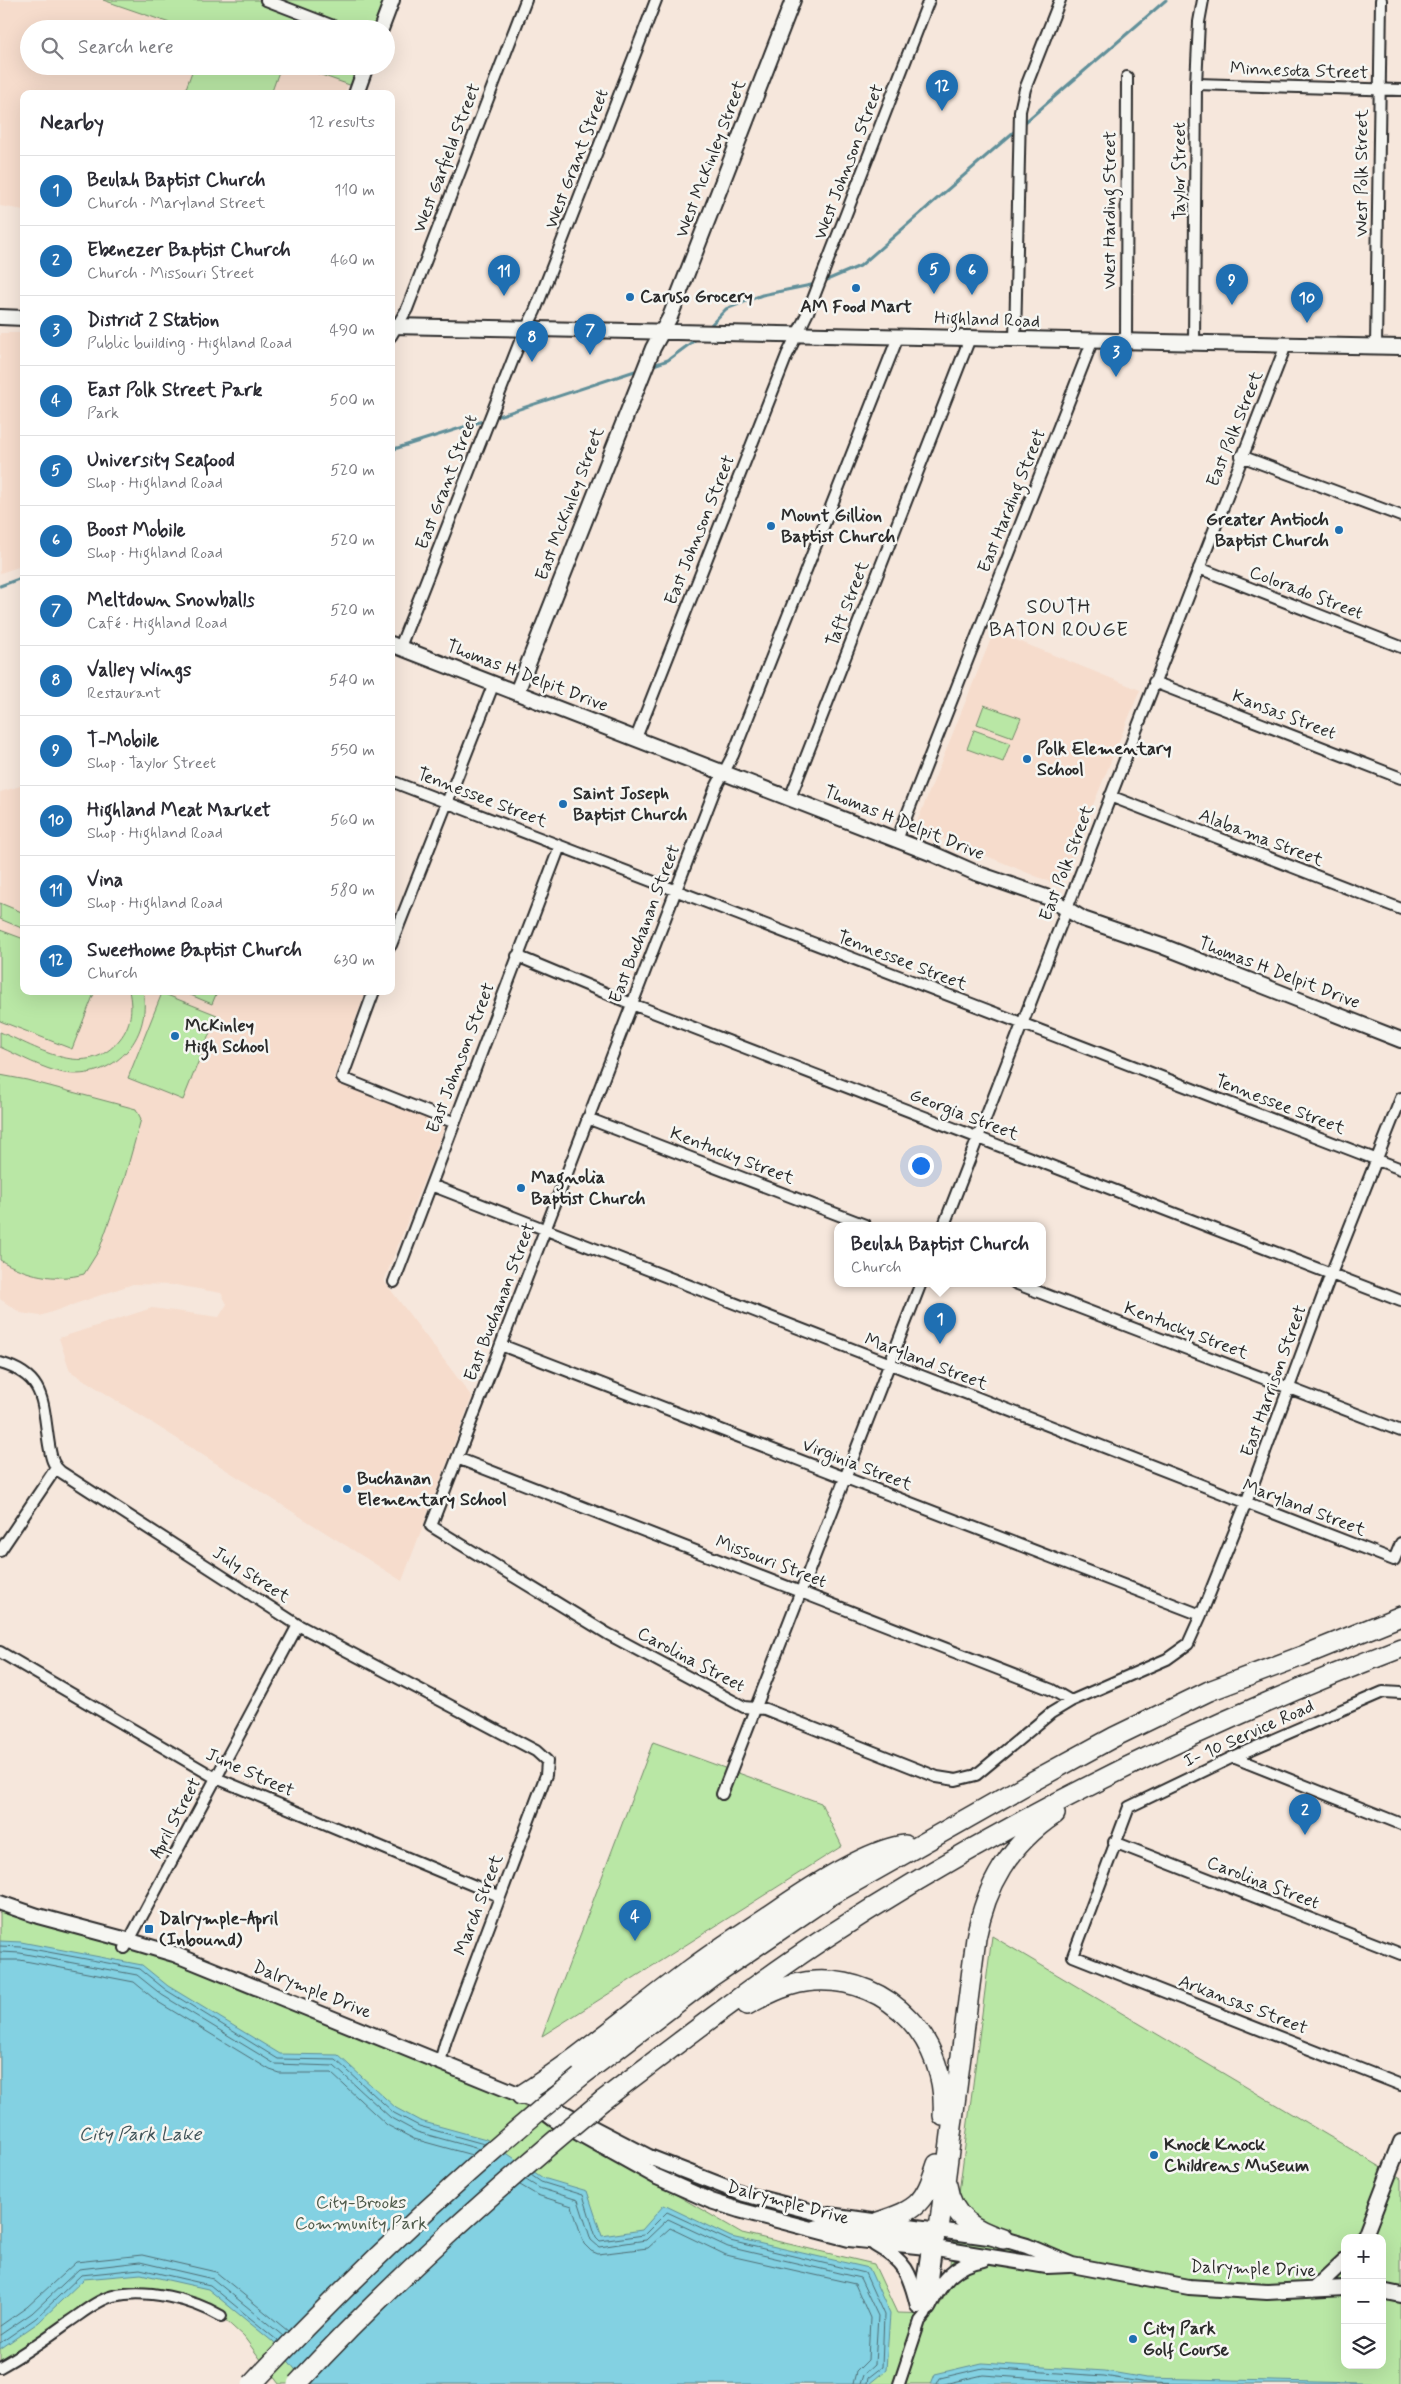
<!DOCTYPE html>
<html lang="en">
<head>
<meta charset="utf-8">
<style>
  :root { --surface:#fff; --page:#f2f2f3; --text:#2b2b33; --muted:#7c7c81; --line:#e1e1e2; --accent:#1f6fb2 }
  body { margin:0; font-family:Mynerve,sans-serif; background:var(--page); color:var(--text) }
  .controls { position:absolute; right:15px; bottom:15px; display:grid; overflow:hidden; border-radius:10px; box-shadow:0 5px 20px #0002 }
  .controls button { width:45px; height:45px; display:grid; place-items:center; padding:0; border:0; border-bottom:1px solid var(--line); background:var(--surface); color:var(--text); font:25px sans-serif }
  .you { position:absolute; left:920px; top:1165px; width:18px; height:18px; margin:-12px; border:4px solid #fff; border-radius:50%; background:#1a73e8; box-shadow:0 0 0 8px #1a73e833 }
  .badge { display:grid; place-items:center; width:32px; height:32px; border-radius:50%; background:var(--accent); color:#fff; font-size:16px; font-weight:700 }
  .pin { position:absolute; translate:-50% -41px; filter:drop-shadow(0 1px 2px #0008) }
  .pin::after { content:''; position:absolute; top:26px; width:18px; height:15px; background:inherit; clip-path:polygon(0 0,100% 0,50% 100%) }
  .popup { position:absolute; left:834px; top:1222px; width:212px; height:65px; box-sizing:border-box; display:grid; place-content:center; border-radius:10px; background:var(--surface); filter:drop-shadow(0 1px 4px #0005); font-size:16px; white-space:nowrap; color:var(--muted) }
  .popup b { font-size:19px; color:var(--text) }
  .popup::after { content:''; position:absolute; left:50%; top:100%; margin-left:-10px; border:10px solid transparent; border-top-color:var(--surface) }
  .list { margin:0; padding:0; list-style:none }
  h2 { display:flex; justify-content:space-between; align-items:center; height:65px; margin:0; padding:0 20px; font-size:21px }
  h2 small { font-size:16px; font-weight:400; color:var(--muted) }
  .list li { display:grid; grid-template-columns:32px 1fr auto; gap:15px; align-items:center; box-sizing:border-box; height:70px; padding:0 20px; border-top:1px solid var(--line) }
  .list b { display:block; font-size:19px; white-space:nowrap }
  .list p { margin:0; font-size:16px; white-space:nowrap; color:var(--muted) }
  .list em { font-size:16px; font-style:normal; color:var(--muted) }
  .icon { flex:none; width:28px; height:28px; fill:none; stroke:currentColor; stroke-width:2; stroke-linecap:round; stroke-linejoin:round }
  .map { position:relative; flex:none; width:1401px; height:2384px; overflow:hidden }
  .search { position:absolute; background:var(--surface); box-shadow:0 5px 20px #0002; left:20px; top:20px; width:375px; height:55px; display:flex; align-items:center; gap:12px; box-sizing:border-box; padding:0 18px; border-radius:28px; color:var(--muted); font-size:19px }
  .panel { position:absolute; background:var(--surface); box-shadow:0 5px 20px #0002; left:20px; top:90px; width:375px; height:905px; border-radius:10px }
  .map>svg:first-child { display:block }
  .built { fill:#f6dccc }
  .green { fill:#b9e7a5; stroke:#728968; fill-rule:evenodd }
  .water { fill:#83d1e2; stroke:#608f99 }
  .lines { fill:none; stroke-linecap:round; stroke-linejoin:round }
  .shore { stroke:#4e6d74; stroke-width:1 }
  .stream { stroke:#608f99; stroke-width:3 }
  .street-casing { stroke:#2b2b2b; stroke-width:14 }
  .secondary-casing { stroke:#2b2b2b; stroke-width:18 }
  .highway-casing { stroke:#2b2b2b; stroke-width:22 }
  .street { stroke:#f6f6f2; stroke-width:10 }
  .secondary { stroke:#f6f6f2; stroke-width:14 }
  .highway { stroke:#f6f6f2; stroke-width:19 }
  .highway-bridge-casing { stroke:#2b2b2b; stroke-width:22; stroke-linecap:butt }
  .highway-bridge { stroke:#f6f6f2; stroke-width:19 }
  .poi-dot { fill:#1f6fb2; stroke:#f6f6f2; stroke-width:2 }
  .labels { text-anchor:middle; dominant-baseline:central; stroke-width:5; stroke-linejoin:round; paint-order:stroke }
  .street-label { font-size:18px; fill:#2b2b2b; stroke:#f6f6f2 }
  .poi-label { font-size:18px; font-weight:bold; fill:#2b2b2b; stroke:#f6f6f2; text-anchor:start }
  .park-label { font-size:18px; fill:#4e5a4a; stroke:#f6f6f2 }
  .water-label { font-size:19px; font-style:italic; fill:#415459; stroke:#f6f6f2 }
  .quarter-label { font-size:20px; letter-spacing:1px; fill:#2b2b2b; stroke:#f6f6f2 }
</style>
</head>
<body>
<div class="map">
<svg width="1401" height="2384" viewBox="0 0 1401 2384">
  <rect width="100%" height="100%" fill="#f6e7dc"/>
  <filter id="ink" filterUnits="userSpaceOnUse"><feTurbulence type="fractalNoise" baseFrequency=".02" numOctaves="2"/><feDisplacementMap in="SourceGraphic" scale="10" xChannelSelector="R" yChannelSelector="G"/><feConvolveMatrix kernelMatrix="1 2 1 2 8 2 1 2 1" color-interpolation-filters="sRGB"/></filter>
  <g filter="url(#ink)">
    <path class="built" d="M 0,0 L 380,0 L 369,29 L 29,29 L 29,66 L 355,66 L 344,94 L 24,94 L 24,210 L 0,206 Z
      M 0,333 L 24,333 L 24,565 L 0,573 Z
      M 994,631 L 1140,690 L 1060,886 L 915,827 Z
      M 24,785 L 24,991 L 366,991 L 333,1080 L 445,1126 L 384,1281 L 472,1397 L 402,1581 L 70,1371 L 59,1338 L 152,1308 L 219,1317 L 227,1304 L 221,1293 L 176,1285 L 133,1284 L 40,1316 L 21,1313 L 0,1299 L 0,792 Z"/>
    <path class="green" d="M 103,0 L 392,0 L 381,29 L 187,29 Z
      M 194,66 L 281,66 L 271,94 L 184,94 Z
      M 296,66 L 366,66 L 358,88 Z
      M 984,705 L 1021,718 L 1013,737 L 977,724 Z
      M 974,730 L 1010,743 L 1003,762 L 967,749 Z
      M 0,903 L 24,913 L 24,929 L 0,919 Z
      M 0,930 L 24,939 L 24,991 L 95,991 L 72,1049 L 0,1021 Z
      M 129,991 L 143,991 C 152,1039 113,1081 64,1073 C 43,1069 20,1056 0,1047 L 0,1032 C 39,1048 87,1081 120,1039 C 131,1025 133,1009 129,991 Z
      M 181,991 L 216,991 L 217,992 L 212,1004 Z
      M 162,993 L 217,1015 L 183,1100 L 128,1078 Z
      M 0,1075 L 27,1080 L 136,1109 L 141,1119 L 124,1180 L 99,1250 L 84,1274 C 56,1282 25,1275 0,1260 Z
      M 653,1742 L 821,1803 L 842,1846 L 542,2036 Z
      M 0,1901 L 129,1940 L 463,2071 L 742,2233 L 874,2264 L 897,2313 L 934,2314 L 946,2294 L 992,1936 L 1401,2179 L 1401,2384 L 279,2384 L 244,2337 L 221,2316 L 188,2302 L 125,2294 L 98,2303 L 0,2364 ZM 1345,2238 L 1382,2238 L 1382,2365 L 1345,2365 Z"/>
    <path class="water" d="M 0,1941 L 21,1942 L 142,1965 L 168,1986 L 280,2054 L 338,2055 L 396,2108 L 420,2121 L 486,2139 L 543,2178 L 587,2191 L 602,2236 L 642,2230 L 664,2205 L 731,2237 L 869,2268 L 890,2314 L 886,2370 L 869,2384 L 307,2384 L 273,2342 L 208,2289 L 141,2274 L 84,2279 L 39,2322 L 0,2349 Z
      M 982,2363 L 1105,2371 L 1146,2378 L 1401,2384 L 931,2384 L 935,2374 Z"/>
    <g class="lines">
      <path class="shore" d="M 0,1946 L 21,1947 L 140,1969 L 166,1990 L 278,2059 L 336,2060 L 394,2113 L 419,2126 L 484,2144
        M 0,1952 L 20,1953 L 137,1975 L 162,1995 L 275,2064 L 334,2066 L 391,2118 L 417,2132 L 479,2149
        M 0,1960 L 20,1960 L 134,1982 L 158,2002 L 270,2070 L 279,2073 L 331,2073 L 387,2125 L 414,2139 L 472,2155
        M 531,2175 L 541,2182 L 583,2195 L 596,2237 L 600,2241 L 644,2235 L 667,2212 L 730,2241 L 865,2273 L 884,2315 L 882,2367 L 868,2378 L 867,2384
        M 526,2180 L 539,2188 L 578,2200 L 591,2240 L 599,2247 L 646,2240 L 668,2219 L 728,2247 L 860,2278 L 878,2316 L 875,2364 L 863,2375 L 860,2384
        M 520,2185 L 537,2195 L 572,2206 L 584,2244 L 591,2251 L 598,2254 L 648,2248 L 670,2228 L 726,2255 L 855,2284 L 870,2318 L 868,2360 L 856,2372 L 853,2384
        M 0,2326 L 27,2307 L 76,2262 L 142,2255 L 216,2272 L 288,2331
        M 0,2335 L 32,2313 L 79,2269 L 140,2262 L 213,2279 L 283,2336
        M 0,2343 L 36,2318 L 81,2275 L 140,2269 L 210,2285 L 278,2341
        M 937,2384 L 940,2378 L 983,2368 L 1104,2376 L 1146,2383 L 1199,2384
        M 944,2384 L 983,2375 L 1113,2384"/>
      <path class="stream" d="M 1023,124 L 1166,0
        M 822,282 L 860,266 L 1016,130
        M 709,327 L 726,309 L 762,295 L 816,284
        M 651,366 L 668,360 L 699,337
        M 492,418 L 641,369
        M 391,450 L 486,420
        M 0,586 L 24,577"/>
      <g class="street-casing">
        <path id="street" d="M 266,0 L 341,29
          M 1196,84 L 1401,90
          M 391,336 L 407,309 L 526,0
          M 898,337 L 733,755 L 715,789 L 431,1526 L 608,1634 L 744,1707 L 765,1709 L 937,1777 L 956,1780 L 976,1775 L 1051,1713 L 1071,1701 L 1167,1659 L 1188,1644 L 1201,1615 L 1246,1503 L 1331,1274 L 1401,1098
          M 1015,340 L 1020,111 L 1025,89 L 1060,0
          M 1126,342 L 1127,77
          M 1194,343 L 1196,84 L 1199,22 L 1203,0
          M 1376,347 L 1381,0
          M 1241,456 L 1401,516
          M 1199,568 L 1401,647
          M 400,647 L 519,344 L 535,311 L 656,0
          M 1154,682 L 1401,778
          M 636,738 L 787,355 L 808,312 L 929,0
          M 391,781 L 1401,1169
          M 1110,796 L 1401,909
          M 790,798 L 970,338
          M 897,840 L 1092,342
          M 391,945 L 494,683
          M 517,956 L 632,1004 L 1401,1301
          M 374,991 L 342,1078 L 453,1122
          M 587,1118 L 865,1225
          M 431,1185 L 1394,1560 L 1401,1543
          M 944,1225 L 1286,345
          M 394,1282 L 560,846
          M 1015,1283 L 1401,1431
          M 501,1345 L 1201,1615
          M 0,1363 C 47,1376 42,1403 49,1445 C 51,1456 52,1465 61,1472 L 298,1625 L 536,1751 L 547,1761 L 546,1775 L 446,2040 L 440,2062
          M 457,1458 L 1052,1690 L 1071,1701
          M 0,1551 L 56,1468
          M 0,1652 L 216,1778 L 499,1896
          M 1401,1693 L 1383,1692 L 1233,1757 L 1129,1807 L 1073,1956 L 1401,2085
          M 1233,1757 L 1401,1824
          M 722,1794 L 921,1283
          M 1114,1842 L 1401,1954
          M 125,1948 L 298,1625
          M 919,2302 L 928,2242
          M 0,2367 C 24,2354 45,2339 67,2323 C 81,2314 97,2300 113,2296 C 146,2288 192,2299 221,2316
          M 899,2384 L 920,2321 L 925,2315 L 928,2308 L 937,2242"/>
      </g>
      <g class="secondary-casing">
        <path id="secondary" d="M 381,29 L 392,0
          M 356,94 L 366,66
          M 0,317 L 24,318
          M 391,326 L 1401,347
          M 391,644 L 933,854 L 976,873 L 1049,898 L 1083,919 L 1162,946 L 1401,1040
          M 517,692 L 653,348 L 670,317 L 793,0
          M 0,1903 L 38,1916 L 120,1938 L 174,1954 L 560,2111 L 649,2157 L 744,2194 L 822,2214 L 1003,2239 L 1027,2246 L 1072,2265 L 1189,2287 L 1267,2292 L 1345,2288
          M 539,2108 L 555,2120 L 657,2177 L 711,2201 L 739,2210 L 849,2239 L 936,2248 L 1047,2266 L 1069,2265
          M 814,2228 L 831,2225 L 937,2239
          M 1364,2238 L 1401,2142
          M 875,2244 C 905,2261 910,2273 918,2306
          M 1313,2290 L 1345,2260
          M 1382,2291 L 1401,2295
          M 928,2308 C 940,2282 954,2264 984,2259"/>
      </g>
      <g class="highway-casing">
        <path id="highway" d="M 747,2005 C 768,1994 790,1982 815,1981 C 891,1977 948,2042 943,2116
          M 580,2077 L 711,1977 L 830,1896 L 1024,1786 L 1114,1737 L 1209,1691 L 1302,1656 L 1401,1616
          M 521,2095 C 581,2057 635,2010 692,1968 C 720,1947 749,1929 777,1910 C 809,1888 868,1849 905,1845
          M 602,2101 C 673,2047 744,1992 819,1942 C 1002,1822 1197,1726 1401,1648
          M 947,2185 C 952,2218 975,2230 1003,2239
          M 878,2222 C 918,2209 924,2204 937,2164
          M 939,2229 L 976,1938 C 986,1885 1010,1844 1055,1814"/>
      </g>
      <use href="#street" class="street"/>
      <use href="#secondary" class="secondary"/>
      <use href="#highway" class="highway"/>
      <g class="highway-bridge-casing">
        <path id="highway-bridge" d="M 252,2384 C 355,2274 463,2172 580,2077
          M 297,2384 C 391,2282 495,2190 602,2101"/>
      </g>
      <use href="#highway-bridge" class="highway-bridge"/>
    </g>
  </g>
  <g class="poi-dot">
    <circle cx="856" cy="288" r="5"/>
    <circle cx="630" cy="297" r="5"/>
    <circle cx="771" cy="526" r="5"/>
    <circle cx="1339" cy="530" r="5"/>
    <circle cx="1027" cy="759" r="5"/>
    <circle cx="563" cy="804" r="5"/>
    <circle cx="175" cy="1036" r="5"/>
    <circle cx="521" cy="1188" r="5"/>
    <circle cx="347" cy="1489" r="5"/>
    <rect x="144" y="1924" width="10" height="10" rx="2.5"/>
    <circle cx="1154" cy="2155" r="5"/>
    <circle cx="1133" cy="2339" r="5"/>
  </g>
  <g class="labels">
    <g class="street-label">
      <text transform="translate(1299 71) rotate(2)">Minnesota Street</text>
      <text transform="translate(447 158) rotate(-69)">West Garfield Street</text>
      <text transform="translate(577 159) rotate(-69)">West Grant Street</text>
      <text transform="translate(711 159) rotate(-69)">West McKinley Street</text>
      <text transform="translate(849 162) rotate(-69)">West Johnson Street</text>
      <text transform="translate(1180 171) rotate(-90)">Taylor Street</text>
      <text transform="translate(1362 173) rotate(-90)">West Polk Street</text>
      <text transform="translate(1110 210) rotate(-90)">West Harding Street</text>
      <text transform="translate(987 320) rotate(2)">Highland Road</text>
      <text transform="translate(1235 429) rotate(-68)">East Polk Street</text>
      <text transform="translate(447 482) rotate(-69)">East Grant Street</text>
      <text transform="translate(1012 501) rotate(-68)">East Harding Street</text>
      <text transform="translate(570 504) rotate(-69)">East McKinley Street</text>
      <text transform="translate(700 530) rotate(-68)">East Johnson Street</text>
      <text transform="translate(1306 593) rotate(21)">Colorado Street</text>
      <text transform="translate(848 604) rotate(-69)">Taft Street</text>
      <text transform="translate(527 676) rotate(21)">Thomas H Delpit Drive</text>
      <text transform="translate(1284 715) rotate(21)">Kansas Street</text>
      <text transform="translate(482 798) rotate(21)">Tennessee Street</text>
      <text transform="translate(904 823) rotate(22)">Thomas H Delpit Drive</text>
      <text transform="translate(1261 838) rotate(21)">Alabama Street</text>
      <text transform="translate(1067 863) rotate(-69)">East Polk Street</text>
      <text transform="translate(645 924) rotate(-69)">East Buchanan Street</text>
      <text transform="translate(902 961) rotate(21)">Tennessee Street</text>
      <text transform="translate(1279 973) rotate(21)">Thomas H Delpit Drive</text>
      <text transform="translate(461 1058) rotate(-69)">East Johnson Street</text>
      <text transform="translate(1280 1105) rotate(21)">Tennessee Street</text>
      <text transform="translate(964 1115) rotate(21)">Georgia Street</text>
      <text transform="translate(732 1156) rotate(21)">Kentucky Street</text>
      <text transform="translate(500 1302) rotate(-69)">East Buchanan Street</text>
      <text transform="translate(1186 1331) rotate(21)">Kentucky Street</text>
      <text transform="translate(926 1362) rotate(21)">Maryland Street</text>
      <text transform="translate(1274 1381) rotate(-70)">East Harrison Street</text>
      <text transform="translate(857 1465) rotate(21)">Virginia Street</text>
      <text transform="translate(1304 1508) rotate(21)">Maryland Street</text>
      <text transform="translate(771 1562) rotate(21)">Missouri Street</text>
      <text transform="translate(251 1575) rotate(33)">July Street</text>
      <text transform="translate(691 1660) rotate(28)">Carolina Street</text>
      <text transform="translate(1249 1734) rotate(-24)">I- 10 Service Road</text>
      <text transform="translate(250 1773) rotate(24)">June Street</text>
      <text transform="translate(176 1818) rotate(-62)">April Street</text>
      <text transform="translate(1263 1883) rotate(21)">Carolina Street</text>
      <text transform="translate(479 1905) rotate(-69)">March Street</text>
      <text transform="translate(312 1990) rotate(22)">Dalrymple Drive</text>
      <text transform="translate(1243 2005) rotate(21)">Arkansas Street</text>
      <text transform="translate(788 2203) rotate(15)">Dalrymple Drive</text>
      <text transform="translate(1253 2269) rotate(2)">Dalrymple Drive</text>
    </g>
    <g class="poi-label">
      <text x="640" y="297">Caruso Grocery</text>
      <text x="856" y="307" text-anchor="middle">AM Food Mart</text>
      <text x="781" y="516">Mount Gillion<tspan x="781" dy="21">Baptist Church</tspan></text>
      <text x="1329" y="520" text-anchor="end">Greater Antioch<tspan x="1329" dy="21">Baptist Church</tspan></text>
      <text x="1037" y="749">Polk Elementary<tspan x="1037" dy="21">School</tspan></text>
      <text x="573" y="794">Saint Joseph<tspan x="573" dy="21">Baptist Church</tspan></text>
      <text x="185" y="1026">McKinley<tspan x="185" dy="21">High School</tspan></text>
      <text x="531" y="1178">Magnolia<tspan x="531" dy="21">Baptist Church</tspan></text>
      <text x="357" y="1479">Buchanan<tspan x="357" dy="21">Elementary School</tspan></text>
      <text x="159" y="1919">Dalrymple-April<tspan x="159" dy="21">(Inbound)</tspan></text>
      <text x="1164" y="2145">Knock Knock<tspan x="1164" dy="21">Childrens Museum</tspan></text>
      <text x="1143" y="2329">City Park<tspan x="1143" dy="21">Golf Course</tspan></text>
    </g>
    <g class="park-label">
      <text x="361" y="2203">City-Brooks<tspan x="361" dy="21">Community Park</tspan></text>
    </g>
    <g class="water-label">
      <text x="140" y="2134">City Park Lake</text>
    </g>
    <g class="quarter-label">
      <text x="1059" y="607">SOUTH<tspan x="1059" dy="23">BATON ROUGE</tspan></text>
    </g>
  </g>
</svg>
<div class="controls">
<button>+</button>
<button>−</button>
<button><svg class="icon" aria-label="layers" viewBox="0 0 24 24"><path d="M12 4l9 5-9 5-9-5zM3 14l9 5 9-5"/></svg></button>
</div>
<div class="you"></div>
<div class="pin badge" style="left:940px;top:1344px">1</div>
<div class="popup"><b>Beulah Baptist Church</b>Church</div>
<div class="pin badge" style="left:1305px;top:1835px">2</div>
<div class="pin badge" style="left:1116px;top:377px">3</div>
<div class="pin badge" style="left:635px;top:1941px">4</div>
<div class="pin badge" style="left:934px;top:294px">5</div>
<div class="pin badge" style="left:972px;top:295px">6</div>
<div class="pin badge" style="left:590px;top:355px">7</div>
<div class="pin badge" style="left:532px;top:362px">8</div>
<div class="pin badge" style="left:1232px;top:305px">9</div>
<div class="pin badge" style="left:1307px;top:323px">10</div>
<div class="pin badge" style="left:504px;top:296px">11</div>
<div class="pin badge" style="left:942px;top:111px">12</div>
<div class="search"><svg class="icon" aria-label="search" viewBox="0 0 24 24"><circle cx="10" cy="10" r="6"/><path d="M15 15l6 6"/></svg>Search here</div>
<section class="panel">
<h2>Nearby<small>12 results</small></h2>
<ul class="list">
<li><span class="badge">1</span><div><b>Beulah Baptist Church</b><p>Church · Maryland Street</p></div><em>110 m</em></li>
<li><span class="badge">2</span><div><b>Ebenezer Baptist Church</b><p>Church · Missouri Street</p></div><em>460 m</em></li>
<li><span class="badge">3</span><div><b>District 2 Station</b><p>Public building · Highland Road</p></div><em>490 m</em></li>
<li><span class="badge">4</span><div><b>East Polk Street Park</b><p>Park</p></div><em>500 m</em></li>
<li><span class="badge">5</span><div><b>University Seafood</b><p>Shop · Highland Road</p></div><em>520 m</em></li>
<li><span class="badge">6</span><div><b>Boost Mobile</b><p>Shop · Highland Road</p></div><em>520 m</em></li>
<li><span class="badge">7</span><div><b>Meltdown Snowballs</b><p>Café · Highland Road</p></div><em>520 m</em></li>
<li><span class="badge">8</span><div><b>Valley Wings</b><p>Restaurant</p></div><em>540 m</em></li>
<li><span class="badge">9</span><div><b>T-Mobile</b><p>Shop · Taylor Street</p></div><em>550 m</em></li>
<li><span class="badge">10</span><div><b>Highland Meat Market</b><p>Shop · Highland Road</p></div><em>560 m</em></li>
<li><span class="badge">11</span><div><b>Vina</b><p>Shop · Highland Road</p></div><em>580 m</em></li>
<li><span class="badge">12</span><div><b>Sweethome Baptist Church</b><p>Church</p></div><em>630 m</em></li>
</ul>
</section>
</div>
</body>
</html>
